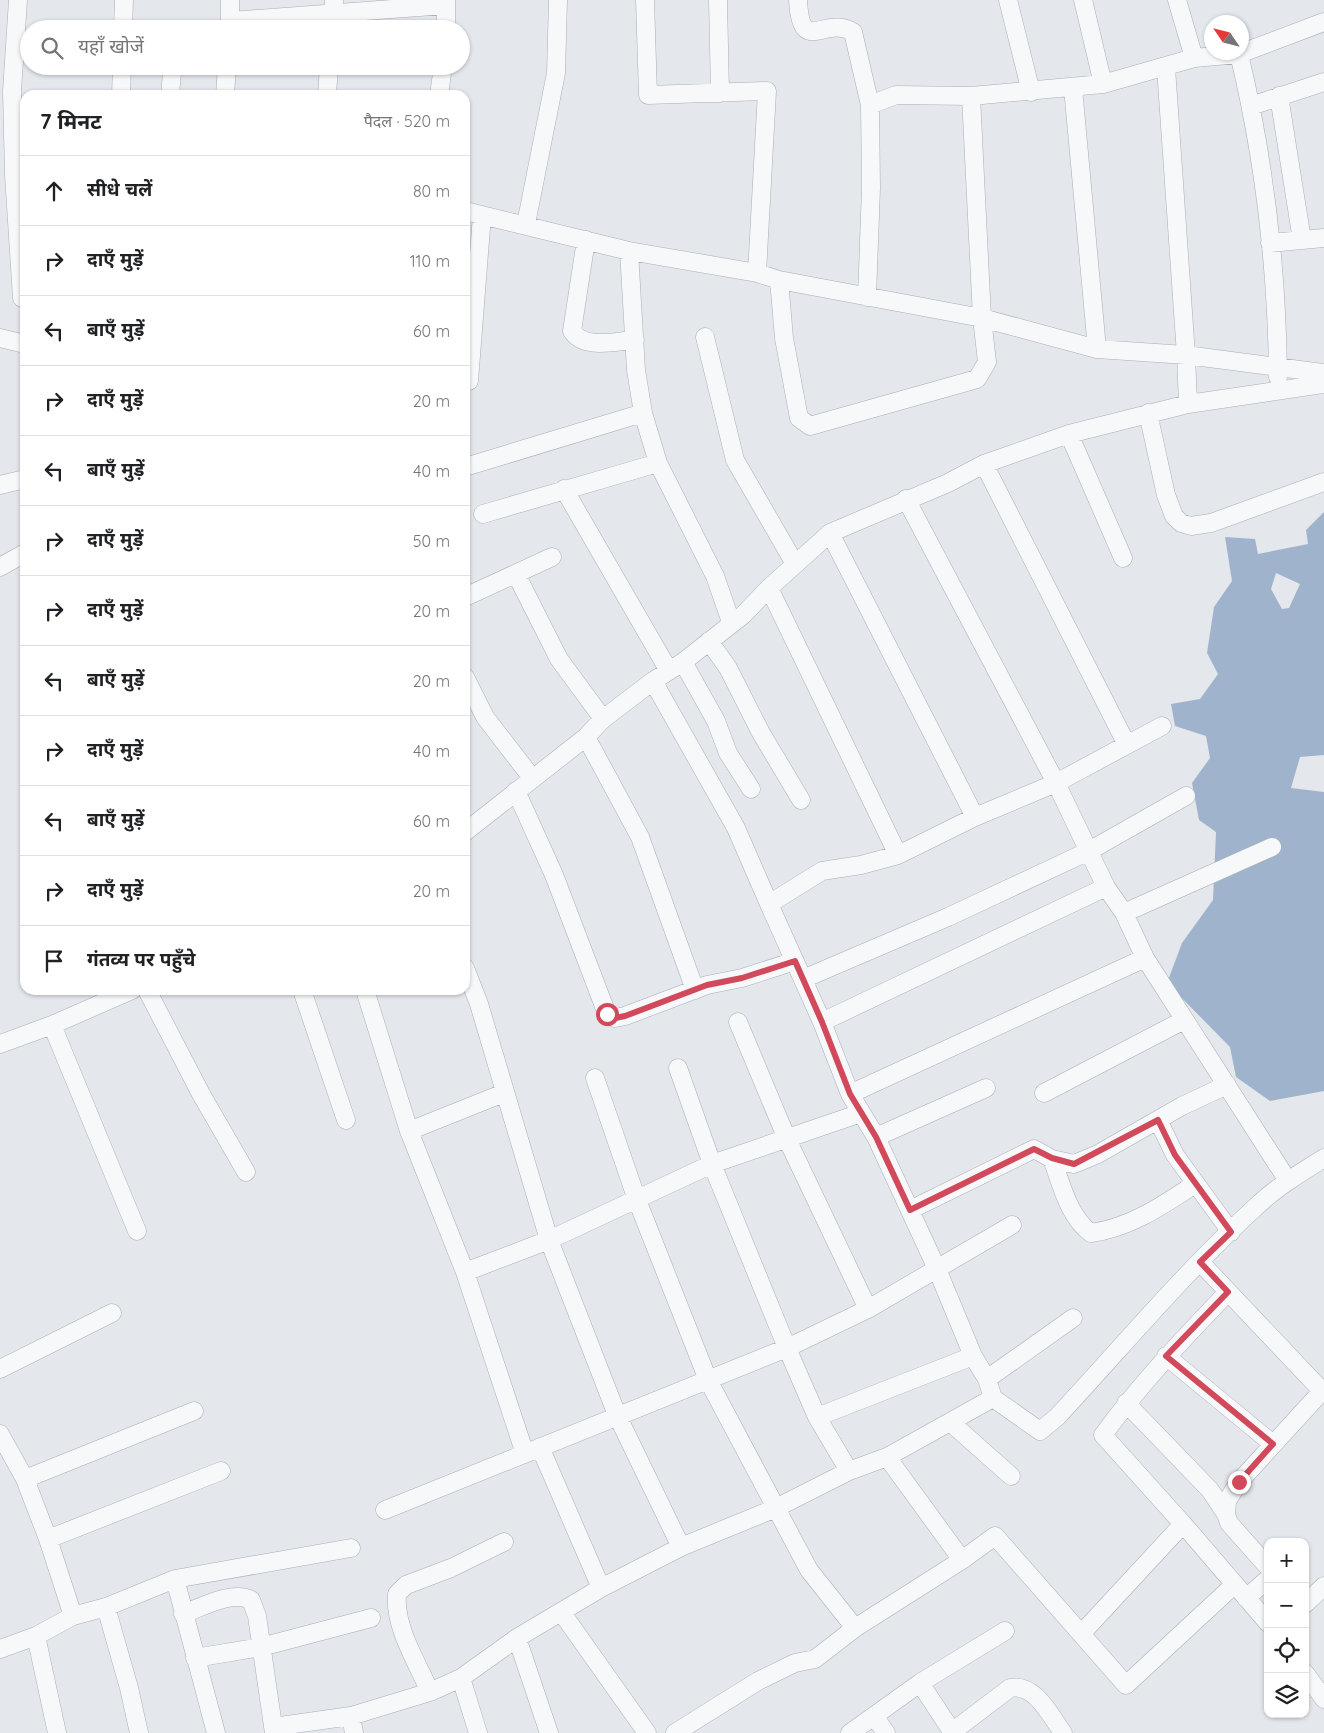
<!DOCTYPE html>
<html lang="hi">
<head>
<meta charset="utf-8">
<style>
  :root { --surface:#fff; --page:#f2f2f2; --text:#202124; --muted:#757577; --line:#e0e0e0 }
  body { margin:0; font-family:Quicksand,"Noto Sans Devanagari",sans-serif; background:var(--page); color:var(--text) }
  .controls { position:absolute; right:15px; bottom:15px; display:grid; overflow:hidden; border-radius:10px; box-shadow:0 1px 4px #0004 }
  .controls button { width:45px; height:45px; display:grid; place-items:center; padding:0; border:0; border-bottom:1px solid var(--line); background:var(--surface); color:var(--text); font:25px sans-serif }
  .compass { position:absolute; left:1204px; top:15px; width:45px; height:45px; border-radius:50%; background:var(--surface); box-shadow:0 1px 4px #0004; rotate:305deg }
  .stop { position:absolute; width:15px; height:15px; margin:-11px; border:4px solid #d1495b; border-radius:50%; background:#fff }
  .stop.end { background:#d1495b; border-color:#fff; box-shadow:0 1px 5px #0008 }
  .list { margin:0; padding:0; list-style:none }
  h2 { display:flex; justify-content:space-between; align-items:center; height:65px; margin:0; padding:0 20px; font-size:21px }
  h2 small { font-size:16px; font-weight:400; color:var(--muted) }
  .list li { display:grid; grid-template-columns:32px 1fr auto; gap:15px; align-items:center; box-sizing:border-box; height:70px; padding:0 20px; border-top:1px solid var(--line) }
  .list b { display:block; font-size:19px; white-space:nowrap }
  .list em { font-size:16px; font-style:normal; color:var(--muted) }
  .icon { flex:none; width:28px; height:28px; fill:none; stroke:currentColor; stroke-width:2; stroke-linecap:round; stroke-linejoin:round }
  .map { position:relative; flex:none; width:1324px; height:1733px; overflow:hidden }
  .search { position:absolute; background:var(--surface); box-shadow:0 1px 4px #0004; left:20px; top:20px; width:450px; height:55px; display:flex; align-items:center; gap:12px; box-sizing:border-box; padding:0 18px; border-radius:28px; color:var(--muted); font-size:19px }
  .panel { position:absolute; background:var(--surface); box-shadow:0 1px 4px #0004; left:20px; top:90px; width:450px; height:905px; border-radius:15px }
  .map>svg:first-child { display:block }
  .water { fill:#9fb4cc; fill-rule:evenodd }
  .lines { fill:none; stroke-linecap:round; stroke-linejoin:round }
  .minor-casing { stroke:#a9aeb7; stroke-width:19 }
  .minor { stroke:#f7f8fa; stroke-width:18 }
  .route { stroke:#d1495b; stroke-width:6 }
</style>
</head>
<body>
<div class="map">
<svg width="1324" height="1733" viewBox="0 0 1324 1733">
  <rect width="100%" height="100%" fill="#e4e7ec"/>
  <path class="water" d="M 1324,512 L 1324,755 L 1300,757 L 1291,788 L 1324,792 L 1324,1091 L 1270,1101 L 1236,1077 L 1230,1047 L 1167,983 L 1182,943 L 1213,900 L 1216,832 L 1199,820 L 1192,783 L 1210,758 L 1206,736 L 1175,726 L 1171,704 L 1200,699 L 1218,674 L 1207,653 L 1214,607 L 1232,581 L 1225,537 L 1255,539 L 1258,554 L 1308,544 L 1306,530 ZM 1276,573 L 1300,584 L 1289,608 L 1282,609 L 1271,589 Z"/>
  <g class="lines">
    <g class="minor-casing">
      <path id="minor" d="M 18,0 L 12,91 L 14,175 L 22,298 L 25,298
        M 645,0 L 648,95 L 767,91 L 757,273
        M 718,0 L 720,93
        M 798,0 C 801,57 824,15 853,32 L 870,105
        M 1008,0 L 1031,92
        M 1083,0 L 1103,84
        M 1177,0 L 1194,58
        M 230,21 L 230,0
        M 123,29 L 124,0
        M 229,29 L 230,21 L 446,5
        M 332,29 L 334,0
        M 446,29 L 446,0
        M 1166,68 L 1186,355 L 1188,404
        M 1073,88 L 1097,349
        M 121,95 L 122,66
        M 170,95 L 172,73
        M 225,95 L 227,66
        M 327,95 L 329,66
        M 439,95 L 443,66
        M 1279,96 L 1302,240
        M 1251,106 L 1324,82
        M 465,211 L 629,251 L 757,273 L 779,280 L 982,318 L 1097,349 L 1186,355 L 1324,373
        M 526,224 L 556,73 L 558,0
        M 586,240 L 572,331 C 584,350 615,341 635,340
        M 1270,243 L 1324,238
        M 629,251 L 636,370 L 643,413 L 658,463 L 715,576 L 731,622
        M 779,280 L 784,338 L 799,418 L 810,426 L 977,379 L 987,362 L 982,318 L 971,96
        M 867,297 L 871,188 L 870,105 L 896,95 L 971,96 L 1103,84 L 1194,58 L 1239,54
        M 705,337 L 735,460 L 795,564
        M 0,338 L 25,344
        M 1278,377 C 1277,269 1264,158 1239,54 L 1324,22
        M 469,381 L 482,215
        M 1148,413 L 1166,495 L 1174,516 L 1181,523 L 1191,526 L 1211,523 L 1324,482
        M 1069,434 L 1123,558
        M 984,464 L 1126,743
        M 465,467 L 643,413
        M 0,485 L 25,479
        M 564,489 L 669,671
        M 906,499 L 1056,783 L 1106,887 L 1124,913 L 1145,958 L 1288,1181
        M 483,514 L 658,463
        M 830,533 L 975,817
        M 0,567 L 25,553
        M 516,574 L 559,659 L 603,719
        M 769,588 L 898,855
        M 465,597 L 552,557
        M 709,641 L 728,668 L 761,733 L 801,800
        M 683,662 L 716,721 L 728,753 L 751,789
        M 465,677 L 485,717 L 532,778
        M 653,681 L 736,828 L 769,904
        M 586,737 L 640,837 L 695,990
        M 516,791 L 554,875 L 607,1014 L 615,1018 L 625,1016 L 707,985 L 742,978 L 795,961
        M 465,832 L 586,737 L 603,719 L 653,681 L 683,662 L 743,615 L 769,588 L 830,533 L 948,483 L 984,464 L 1069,434 L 1188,404 L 1324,384
        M 1124,913 L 1272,847
        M 465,968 L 479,1004 L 549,1240 L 617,1415 L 681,1547
        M 803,979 L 948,917 L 1089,851 L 1186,796
        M 147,990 L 201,1094 L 246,1172
        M 302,990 L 346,1120
        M 365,990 L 409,1131 L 465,1272 L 525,1454
        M 738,1022 L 787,1139 L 868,1309
        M 822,1022 L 1106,887
        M 52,1025 L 137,1231
        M 0,1044 L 52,1025 L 132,990
        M 678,1068 L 712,1164 L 787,1348 L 817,1417 L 849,1471
        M 595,1078 L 637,1200 L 708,1380 L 809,1570 L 855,1628
        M 1044,1093 L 1184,1020
        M 850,1094 L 1145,958
        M 1158,1120 L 1175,1155 L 1231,1232
        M 409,1131 L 504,1093
        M 876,1137 L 986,1088
        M 1052,1159 C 1061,1183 1069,1218 1091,1233 C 1130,1228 1163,1205 1195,1184
        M 910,1210 L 1034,1149 L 1052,1159 L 1074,1164 L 1098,1154 L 1182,1106 L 1227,1085
        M 1200,1262 L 1324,1393
        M 465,1272 L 549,1240 L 712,1164 L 861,1113
        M 1228,1292 C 1184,1338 1141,1383 1103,1435 L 1183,1524 L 1268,1623
        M 1166,1356 L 1273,1444
        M 0,1369 L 112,1313
        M 987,1379 L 1073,1318
        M 993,1398 L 1040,1431 L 1057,1417 C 1123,1346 1187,1269 1259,1204 C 1278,1186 1302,1172 1324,1158
        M 1126,1403 L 1210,1490 L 1226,1514
        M 817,1417 L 973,1356
        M 950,1422 L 1011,1476
        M 0,1434 L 25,1479 L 48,1539 L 73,1616 L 106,1607 L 175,1579 L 216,1733
        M 540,1447 L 601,1588
        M 887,1457 L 962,1560
        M 25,1479 L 194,1411
        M 385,1510 L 787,1348 L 868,1309 L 1012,1225
        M 48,1539 L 221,1471
        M 1268,1567 L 1229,1523 L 1226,1514 L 1227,1501 L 1239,1482 L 1322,1391
        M 175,1579 L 351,1548
        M 1246,1598 L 1268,1579
        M 1305,1604 L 1324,1586
        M 106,1607 L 129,1688 L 139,1733
        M 562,1613 L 647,1733
        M 183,1614 C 202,1607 232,1590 251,1600 L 257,1616 L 274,1733
        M 1081,1634 L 1183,1524
        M 36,1636 L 57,1733
        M 517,1638 L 549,1733
        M 0,1649 L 36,1636 L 73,1616
        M 195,1658 L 261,1647 L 371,1618
        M 1305,1673 L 1324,1699
        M 461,1678 L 478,1733
        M 920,1683 L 953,1733
        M 430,1692 C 417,1662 394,1627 397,1594 L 406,1585 L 451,1568 L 504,1542
        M 351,1716 L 354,1733
        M 874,1716 L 886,1733
        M 273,1727 L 351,1716 L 430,1692 L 461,1678 L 517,1638 L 601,1588 L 681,1547 L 776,1508 L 849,1471 L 887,1457 L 993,1398 L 987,1379 L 973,1356 L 937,1269 L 876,1137 L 850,1094 L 822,1022 L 769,904 L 822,871 L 861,865 L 898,855 L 975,817 L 1056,783 L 1162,726
        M 952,1732 L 1010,1688 C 1035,1683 1050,1715 1063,1733
        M 675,1733 L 758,1681 L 795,1663 L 815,1659 L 855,1628 L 962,1560 L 995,1536 L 1126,1685 L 1235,1584
        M 850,1733 L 920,1683 L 1005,1631"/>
    </g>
    <use href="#minor" class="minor"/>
  </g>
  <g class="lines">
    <path class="route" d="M 607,1014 L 615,1018 L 625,1016 L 707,985 L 742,978 L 795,961 L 822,1022 L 850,1094 L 876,1137 L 910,1210 L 1034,1149 L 1052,1158 L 1074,1164 L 1158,1120 L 1175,1155 L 1231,1232 L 1200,1262 L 1228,1292 L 1166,1356 L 1273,1444 L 1239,1482"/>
  </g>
</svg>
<div class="controls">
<button>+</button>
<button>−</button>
<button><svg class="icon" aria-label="locate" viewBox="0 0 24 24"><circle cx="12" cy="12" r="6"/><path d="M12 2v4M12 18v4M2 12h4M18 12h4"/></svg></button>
<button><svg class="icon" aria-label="layers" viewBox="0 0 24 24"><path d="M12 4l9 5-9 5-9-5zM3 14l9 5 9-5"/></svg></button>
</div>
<svg class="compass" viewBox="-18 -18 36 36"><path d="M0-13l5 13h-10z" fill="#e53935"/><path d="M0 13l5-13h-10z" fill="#757577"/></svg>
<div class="stop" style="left:607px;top:1014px"></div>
<div class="stop end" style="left:1239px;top:1482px"></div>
<div class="search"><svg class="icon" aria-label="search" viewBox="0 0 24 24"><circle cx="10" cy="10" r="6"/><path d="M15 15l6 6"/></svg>यहाँ खोजें</div>
<section class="panel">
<h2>7 मिनट<small>पैदल · 520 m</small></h2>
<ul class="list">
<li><svg class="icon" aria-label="ahead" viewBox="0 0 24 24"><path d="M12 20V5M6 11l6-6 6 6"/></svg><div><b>सीधे चलें</b></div><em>80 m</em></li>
<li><svg class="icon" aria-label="right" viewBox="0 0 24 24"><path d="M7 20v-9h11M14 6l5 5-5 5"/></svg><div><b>दाएँ मुड़ें</b></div><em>110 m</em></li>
<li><svg class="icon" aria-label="left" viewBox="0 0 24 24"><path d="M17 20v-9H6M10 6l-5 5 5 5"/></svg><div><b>बाएँ मुड़ें</b></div><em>60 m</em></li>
<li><svg class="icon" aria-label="right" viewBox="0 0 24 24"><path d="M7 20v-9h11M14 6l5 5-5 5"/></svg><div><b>दाएँ मुड़ें</b></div><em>20 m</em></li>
<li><svg class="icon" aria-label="left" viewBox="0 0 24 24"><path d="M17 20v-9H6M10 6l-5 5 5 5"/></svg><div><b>बाएँ मुड़ें</b></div><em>40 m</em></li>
<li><svg class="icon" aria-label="right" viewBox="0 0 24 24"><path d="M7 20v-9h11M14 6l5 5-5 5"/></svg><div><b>दाएँ मुड़ें</b></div><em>50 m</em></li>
<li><svg class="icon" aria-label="right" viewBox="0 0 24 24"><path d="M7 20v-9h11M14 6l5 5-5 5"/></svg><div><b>दाएँ मुड़ें</b></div><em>20 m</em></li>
<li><svg class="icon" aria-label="left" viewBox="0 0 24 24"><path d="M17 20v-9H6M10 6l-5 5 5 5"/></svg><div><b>बाएँ मुड़ें</b></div><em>20 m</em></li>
<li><svg class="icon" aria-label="right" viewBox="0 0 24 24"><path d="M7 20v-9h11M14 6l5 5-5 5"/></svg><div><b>दाएँ मुड़ें</b></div><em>40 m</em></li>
<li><svg class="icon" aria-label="left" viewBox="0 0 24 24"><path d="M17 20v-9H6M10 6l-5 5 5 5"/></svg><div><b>बाएँ मुड़ें</b></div><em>60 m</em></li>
<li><svg class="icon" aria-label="right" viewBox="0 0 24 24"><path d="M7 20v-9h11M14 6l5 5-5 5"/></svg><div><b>दाएँ मुड़ें</b></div><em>20 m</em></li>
<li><svg class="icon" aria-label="arrive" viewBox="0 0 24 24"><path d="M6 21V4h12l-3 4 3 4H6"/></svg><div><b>गंतव्य पर पहुँचे</b></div></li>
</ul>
</section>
</div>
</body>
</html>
